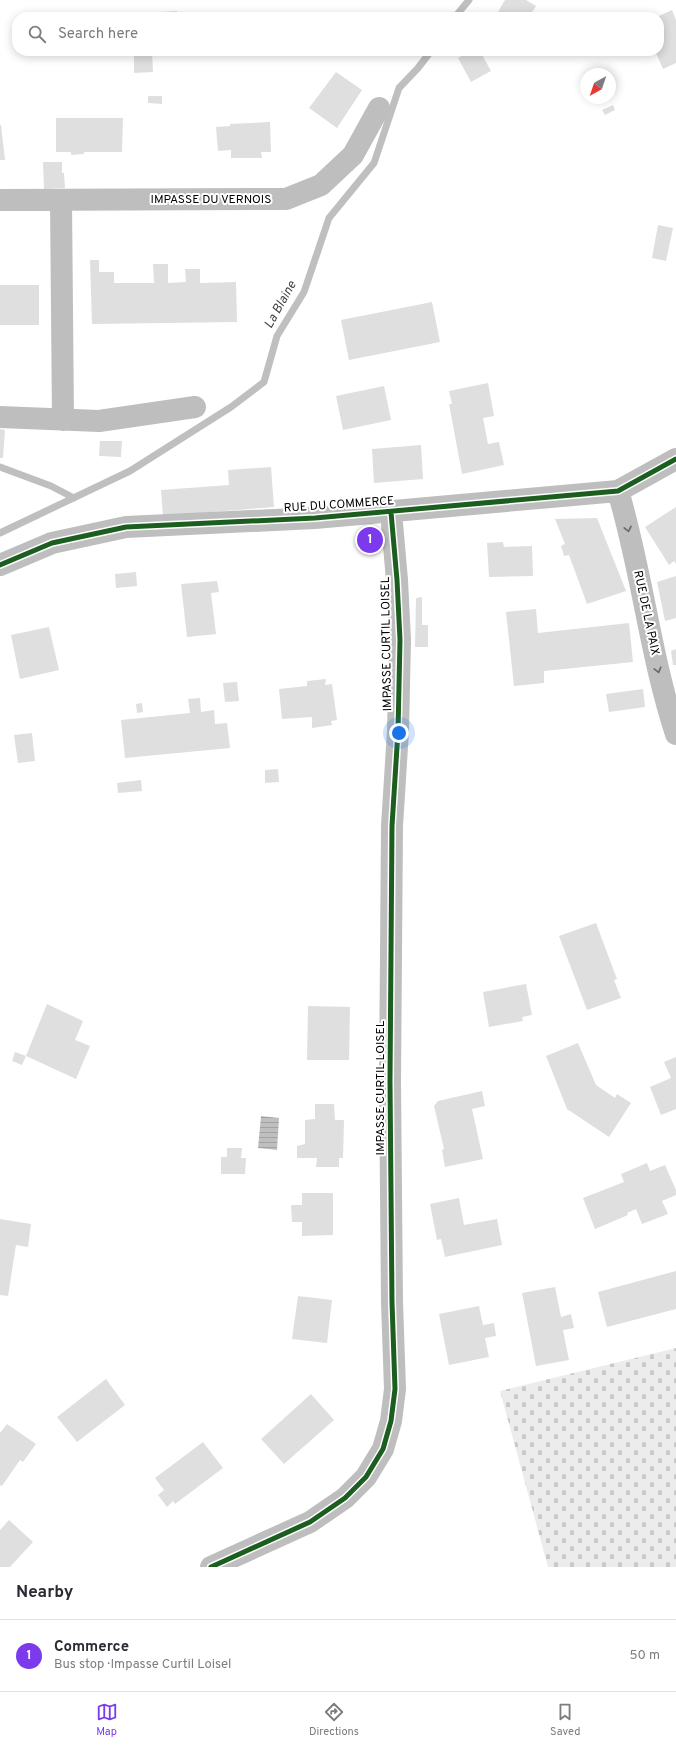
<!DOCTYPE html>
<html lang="en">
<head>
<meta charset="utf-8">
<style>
  :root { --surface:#fff; --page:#f2f2f3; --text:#2b2b33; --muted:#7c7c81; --line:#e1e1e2; --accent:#7c3aed }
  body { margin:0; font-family:Overpass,sans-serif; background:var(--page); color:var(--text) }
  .compass { position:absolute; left:580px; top:68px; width:36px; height:36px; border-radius:50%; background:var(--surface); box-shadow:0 2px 10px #0003; rotate:220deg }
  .you { position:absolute; left:399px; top:733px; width:14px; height:14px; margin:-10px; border:3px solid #fff; border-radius:50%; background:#1a73e8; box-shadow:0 0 0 6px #1a73e833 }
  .badge { display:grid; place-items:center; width:26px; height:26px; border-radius:50%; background:var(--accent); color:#fff; font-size:13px; font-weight:700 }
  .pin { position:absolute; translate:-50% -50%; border:2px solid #fff; box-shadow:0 1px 4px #0006 }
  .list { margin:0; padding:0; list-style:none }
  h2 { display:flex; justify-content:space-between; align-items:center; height:52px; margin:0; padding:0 16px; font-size:17px }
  h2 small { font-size:13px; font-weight:400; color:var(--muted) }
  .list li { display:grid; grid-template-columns:26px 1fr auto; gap:12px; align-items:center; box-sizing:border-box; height:72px; padding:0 16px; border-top:1px solid var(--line) }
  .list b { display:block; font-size:15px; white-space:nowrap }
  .list p { margin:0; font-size:13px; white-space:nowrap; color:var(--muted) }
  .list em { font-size:13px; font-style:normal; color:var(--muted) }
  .icon { flex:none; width:22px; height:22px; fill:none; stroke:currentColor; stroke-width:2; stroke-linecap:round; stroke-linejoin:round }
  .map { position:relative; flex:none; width:676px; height:1567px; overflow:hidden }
  .search { position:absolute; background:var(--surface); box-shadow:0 2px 10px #0003; left:12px; right:12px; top:12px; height:44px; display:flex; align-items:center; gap:10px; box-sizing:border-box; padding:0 14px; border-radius:16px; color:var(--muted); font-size:15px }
  .sheet { height:124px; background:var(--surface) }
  nav { display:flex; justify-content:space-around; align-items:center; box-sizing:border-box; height:56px; border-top:1px solid var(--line); background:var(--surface); font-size:11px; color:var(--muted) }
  nav a { display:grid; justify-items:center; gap:2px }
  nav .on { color:var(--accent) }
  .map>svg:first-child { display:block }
  .cemetery { fill:url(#cemetery-stones) }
  .water { fill:url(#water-rules) }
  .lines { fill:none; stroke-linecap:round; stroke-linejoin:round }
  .stream { stroke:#bfbfbf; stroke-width:7 }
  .building { fill:#dfdfdf }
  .street { stroke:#bebebe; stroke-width:22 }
  .cycleway-casing { stroke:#fff; stroke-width:8 }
  .cycleway { stroke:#1b5e20; stroke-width:5 }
  .oneway { stroke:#686868 }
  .labels { text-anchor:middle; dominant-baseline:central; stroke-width:4; stroke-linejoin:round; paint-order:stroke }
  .street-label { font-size:12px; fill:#000; stroke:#fff }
  .water-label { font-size:13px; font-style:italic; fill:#444; stroke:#fff }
</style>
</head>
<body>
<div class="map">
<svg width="676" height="1567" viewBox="0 0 676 1567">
  <defs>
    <pattern id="cemetery-stones" width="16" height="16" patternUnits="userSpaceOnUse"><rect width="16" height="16" fill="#ececec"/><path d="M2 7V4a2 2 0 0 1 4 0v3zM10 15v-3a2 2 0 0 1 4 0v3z" fill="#c9c9c9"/></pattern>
    <pattern id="water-rules" width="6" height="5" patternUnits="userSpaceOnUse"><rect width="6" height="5" fill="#bfbfbf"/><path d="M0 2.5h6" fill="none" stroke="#a2a2a2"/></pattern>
  </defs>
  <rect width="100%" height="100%" fill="#fff"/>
  <path class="cemetery" d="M 676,1348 L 676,1567 L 548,1567 L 500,1391 Z"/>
  <path class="water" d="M 261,1116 L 279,1118 L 277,1150 L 258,1148 Z"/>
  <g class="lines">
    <path class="stream" d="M 455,17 L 469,0
      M 0,467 L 51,486 L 74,498
      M 0,533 L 130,471 L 231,407 L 264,382 L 277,336 L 304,292 L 329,218 L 374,163 L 399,88 L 418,68 L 431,51"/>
  </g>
  <path class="building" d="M 505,0 L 526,0 L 536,6 L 529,17 L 495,17 Z
    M 672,10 L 676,20 L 676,63 L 663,69 L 655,51 L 659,51 L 659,16 Z
    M 177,11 L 177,17 L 161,17 L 160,12 Z
    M 134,51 L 152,51 L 153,72 L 134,73 Z
    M 470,51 L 480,51 L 491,71 L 471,82 L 458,58 Z
    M 336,72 L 362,90 L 337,128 L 309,108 Z
    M 148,96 L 162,96 L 162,104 L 148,103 Z
    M 613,105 L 615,110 L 605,115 L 602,110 Z
    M 56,118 L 123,118 L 122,152 L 84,152 L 84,154 L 71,155 L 71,152 L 56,152 Z
    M 270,122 L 271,152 L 261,152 L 262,158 L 231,158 L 231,150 L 218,151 L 216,127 L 230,126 L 230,124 Z
    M 0,125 L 1,125 L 5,160 L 0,160 Z
    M 43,162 L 62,162 L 62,173 L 64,173 L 65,188 L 44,189 Z
    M 658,225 L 673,228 L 666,261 L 652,258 Z
    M 90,260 L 99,260 L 99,272 L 114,272 L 114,283 L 154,283 L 153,264 L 168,264 L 168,283 L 186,282 L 185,269 L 200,269 L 200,283 L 236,282 L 237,322 L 92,324 Z
    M 0,285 L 39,285 L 39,325 L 0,325 Z
    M 432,302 L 440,342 L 349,360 L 341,320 Z
    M 488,383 L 494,416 L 483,418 L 488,444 L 499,442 L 504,465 L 462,474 L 449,404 L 452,404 L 449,391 Z
    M 384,386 L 391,420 L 343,430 L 336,396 Z
    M 0,429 L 5,430 L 3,458 L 0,458 Z
    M 100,441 L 122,441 L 121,457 L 99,456 Z
    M 421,445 L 423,479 L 374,483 L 372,449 Z
    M 271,467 L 274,507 L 163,516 L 161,490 L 229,485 L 228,470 Z
    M 676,507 L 676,564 L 674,561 L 669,565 L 645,527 Z
    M 597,518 L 626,591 L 587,604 L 569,555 L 564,556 L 561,546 L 565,544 L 555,519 Z
    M 503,542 L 504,547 L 532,546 L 533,576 L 489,577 L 487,543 Z
    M 136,572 L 137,586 L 116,588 L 115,574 Z
    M 676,576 L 676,618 L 665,621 L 657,582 Z
    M 217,581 L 219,592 L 211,593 L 216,634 L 187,637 L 181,584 Z
    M 422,597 L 422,625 L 428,625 L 428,647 L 415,647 L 416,598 Z
    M 536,609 L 538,633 L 629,623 L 633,662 L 544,671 L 544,683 L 514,686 L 506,612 Z
    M 49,627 L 59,670 L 20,679 L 11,635 Z
    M 676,649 L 676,665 L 673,665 L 671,651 Z
    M 326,679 L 325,685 L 332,684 L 337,720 L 331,721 L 332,725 L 312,728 L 312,717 L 282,719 L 279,689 L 307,686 L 307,681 Z
    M 237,682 L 239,701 L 225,702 L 223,683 Z
    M 643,689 L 645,707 L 609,712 L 606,694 Z
    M 200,698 L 201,712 L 214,710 L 215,724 L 227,723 L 230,748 L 125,758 L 121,720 L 190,713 L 188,699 Z
    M 142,703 L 143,712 L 137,713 L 136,704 Z
    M 32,733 L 35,761 L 18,763 L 14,735 Z
    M 278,769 L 279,782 L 265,783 L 265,770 Z
    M 141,780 L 142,791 L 118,793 L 117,783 Z
    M 596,923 L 617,979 L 614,980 L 621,998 L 587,1010 L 559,936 Z
    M 526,984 L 532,1015 L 522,1017 L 523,1021 L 489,1027 L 483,992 Z
    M 47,1004 L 83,1021 L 75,1040 L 90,1046 L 76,1079 L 26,1056 Z
    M 308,1006 L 350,1007 L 349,1060 L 307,1060 Z
    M 578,1043 L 596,1085 L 615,1098 L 617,1094 L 631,1103 L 609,1137 L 567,1109 L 546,1056 Z
    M 15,1052 L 26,1056 L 22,1065 L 12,1061 Z
    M 676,1057 L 676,1109 L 661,1115 L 650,1087 L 671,1078 L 664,1062 Z
    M 482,1091 L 485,1106 L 472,1109 L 483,1159 L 445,1167 L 442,1150 L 444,1149 L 434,1106 L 438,1101 Z
    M 315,1104 L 334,1104 L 335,1120 L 344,1120 L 343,1158 L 339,1158 L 339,1167 L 316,1167 L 317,1158 L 297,1158 L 297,1146 L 305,1144 L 305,1120 L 315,1119 Z
    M 227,1148 L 242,1148 L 241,1158 L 246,1158 L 245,1174 L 221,1174 L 221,1157 L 227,1157 Z
    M 647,1163 L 650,1171 L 665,1165 L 676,1190 L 676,1195 L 662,1201 L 668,1214 L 642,1224 L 636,1209 L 627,1213 L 628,1215 L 595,1229 L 583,1198 L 624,1182 L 621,1174 Z
    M 302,1193 L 333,1193 L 333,1235 L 302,1236 L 302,1222 L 292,1222 L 291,1205 L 302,1205 Z
    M 459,1198 L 464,1225 L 497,1219 L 502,1245 L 445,1257 L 441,1239 L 437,1240 L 430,1204 Z
    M 0,1219 L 31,1224 L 28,1247 L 16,1245 L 8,1296 L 0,1295 Z
    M 676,1271 L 676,1309 L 607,1327 L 598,1292 Z
    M 555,1287 L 561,1317 L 571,1314 L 574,1328 L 563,1330 L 569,1360 L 536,1366 L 522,1293 Z
    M 298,1296 L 332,1300 L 327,1343 L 292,1339 Z
    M 479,1306 L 483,1325 L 494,1323 L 496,1336 L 485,1338 L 489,1357 L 449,1365 L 439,1314 Z
    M 106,1379 L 125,1405 L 77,1442 L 57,1417 Z
    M 311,1394 L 334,1420 L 284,1464 L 261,1439 Z
    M 7,1424 L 36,1444 L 23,1462 L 20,1460 L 2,1486 L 0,1485 L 0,1433 Z
    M 203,1442 L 223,1468 L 175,1504 L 173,1501 L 167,1507 L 158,1495 L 164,1490 L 155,1478 Z
    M 9,1520 L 33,1542 L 10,1567 L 0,1567 L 0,1530 Z"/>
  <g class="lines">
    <path class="street" d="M 0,200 L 286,199 L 321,185 L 353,155 L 379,108
      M 61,200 L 63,420
      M 0,417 L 99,421 L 195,407
      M 618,491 C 642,571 650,655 676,734
      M 0,565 L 52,543 L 126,527 L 315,518 L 618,491 L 676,459
      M 211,1567 L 310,1522 L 345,1498 L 366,1477 L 383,1449 L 391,1421 L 395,1389 L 392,1302 L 390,1081 L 392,826 L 398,731 L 400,640 L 397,580 L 391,512"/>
    <g class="cycleway-casing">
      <path id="cycleway" d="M 0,565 L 52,543 L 126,527 L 315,518 L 618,491 L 676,459
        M 211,1567 L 310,1522 L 345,1498 L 366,1477 L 383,1449 L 391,1421 L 395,1389 L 392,1302 L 390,1081 L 392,826 L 398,731 L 400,640 L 397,580 L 391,512"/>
    </g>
    <use href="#cycleway" class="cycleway"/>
  </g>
  <defs><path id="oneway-chevron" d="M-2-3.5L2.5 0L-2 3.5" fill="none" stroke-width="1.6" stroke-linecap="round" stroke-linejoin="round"/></defs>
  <g class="oneway">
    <use href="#oneway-chevron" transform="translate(628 529) rotate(78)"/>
    <use href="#oneway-chevron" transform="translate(658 670) rotate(75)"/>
  </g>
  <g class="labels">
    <g class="street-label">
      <text x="211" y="200">IMPASSE DU VERNOIS</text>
      <text transform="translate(339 505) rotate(-4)">RUE DU COMMERCE</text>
      <text transform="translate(646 613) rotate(78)">RUE DE LA PAIX</text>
      <text transform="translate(387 644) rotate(-91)">IMPASSE CURTIL LOISEL</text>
      <text transform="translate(381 1088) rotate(-90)">IMPASSE CURTIL LOISEL</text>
    </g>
    <g class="water-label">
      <text transform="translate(281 305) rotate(-61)">La Blaine</text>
    </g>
  </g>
</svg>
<svg class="compass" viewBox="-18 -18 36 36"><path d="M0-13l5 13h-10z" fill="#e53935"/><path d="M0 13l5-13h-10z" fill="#7c7c81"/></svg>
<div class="you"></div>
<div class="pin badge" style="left:370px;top:540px">1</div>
<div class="search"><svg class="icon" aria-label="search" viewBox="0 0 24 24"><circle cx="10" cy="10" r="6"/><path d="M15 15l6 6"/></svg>Search here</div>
</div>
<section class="sheet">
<h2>Nearby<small></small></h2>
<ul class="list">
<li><span class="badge">1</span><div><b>Commerce</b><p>Bus stop · Impasse Curtil Loisel</p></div><em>50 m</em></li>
</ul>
</section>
<nav>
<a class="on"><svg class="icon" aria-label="map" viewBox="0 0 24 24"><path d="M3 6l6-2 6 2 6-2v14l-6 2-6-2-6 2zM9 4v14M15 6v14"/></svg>Map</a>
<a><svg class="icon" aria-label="directions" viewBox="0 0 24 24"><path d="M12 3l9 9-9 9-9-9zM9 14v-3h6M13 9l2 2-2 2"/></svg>Directions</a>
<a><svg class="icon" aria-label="saved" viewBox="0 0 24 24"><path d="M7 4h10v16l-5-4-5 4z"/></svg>Saved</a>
</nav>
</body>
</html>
